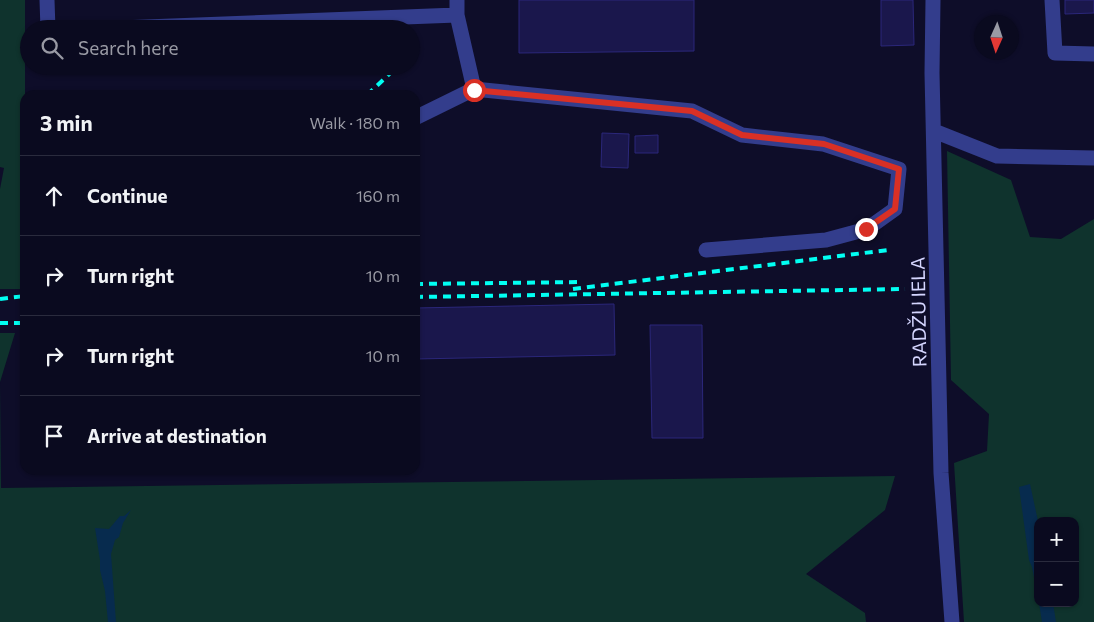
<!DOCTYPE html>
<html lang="en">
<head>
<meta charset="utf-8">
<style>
  :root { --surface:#0a0a1f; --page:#18182c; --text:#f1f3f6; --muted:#999aa4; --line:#2a2b3d }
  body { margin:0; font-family:Commissioner,sans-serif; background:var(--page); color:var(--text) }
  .controls { position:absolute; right:15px; bottom:15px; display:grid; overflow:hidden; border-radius:10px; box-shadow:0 1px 4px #0004 }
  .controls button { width:45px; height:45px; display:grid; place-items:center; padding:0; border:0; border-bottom:1px solid var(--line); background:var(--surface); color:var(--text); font:25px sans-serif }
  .compass { position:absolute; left:974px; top:15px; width:45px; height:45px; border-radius:50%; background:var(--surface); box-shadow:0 1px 4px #0004; rotate:183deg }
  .stop { position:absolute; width:15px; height:15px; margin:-11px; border:4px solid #d93025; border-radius:50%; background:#fff }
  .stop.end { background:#d93025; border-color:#fff; box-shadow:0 1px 5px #0008 }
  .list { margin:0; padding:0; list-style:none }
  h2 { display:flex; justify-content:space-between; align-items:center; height:65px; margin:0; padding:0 20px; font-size:21px }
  h2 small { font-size:16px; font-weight:400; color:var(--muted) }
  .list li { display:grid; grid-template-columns:32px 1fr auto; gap:15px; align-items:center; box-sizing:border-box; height:80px; padding:0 20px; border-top:1px solid var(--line) }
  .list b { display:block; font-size:19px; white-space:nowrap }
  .list em { font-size:16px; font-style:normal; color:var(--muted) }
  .icon { flex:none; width:28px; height:28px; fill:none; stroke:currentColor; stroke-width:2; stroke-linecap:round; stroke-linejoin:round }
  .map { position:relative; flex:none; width:1094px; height:622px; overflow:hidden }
  .search { position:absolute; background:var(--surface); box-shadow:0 1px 4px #0004; left:20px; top:20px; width:400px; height:55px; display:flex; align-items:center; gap:12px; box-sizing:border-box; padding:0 18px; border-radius:28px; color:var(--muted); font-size:19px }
  .panel { position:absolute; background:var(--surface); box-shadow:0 1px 4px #0004; left:20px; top:90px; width:400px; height:385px; border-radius:15px }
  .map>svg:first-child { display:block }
  .green { fill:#0f332d; fill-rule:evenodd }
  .water { fill:#072b4e }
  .building { fill:#1a174c; stroke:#2b277a }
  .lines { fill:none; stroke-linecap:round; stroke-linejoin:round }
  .minor { stroke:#333d8c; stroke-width:15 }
  .rail { stroke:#01fff3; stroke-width:4; stroke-dasharray:8 6; stroke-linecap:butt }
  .route { stroke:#d93025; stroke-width:6 }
  .labels { text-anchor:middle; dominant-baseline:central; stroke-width:4; stroke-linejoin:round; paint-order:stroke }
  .street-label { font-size:19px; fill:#d5d6ff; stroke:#0e0d29 }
</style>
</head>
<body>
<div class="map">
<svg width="1094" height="622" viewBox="0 0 1094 622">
  <rect width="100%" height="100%" fill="#0e0d29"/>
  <path class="green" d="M 0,0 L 25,0 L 25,289 L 0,289 L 0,189 L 4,168 L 0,167 Z
    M 947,151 L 1011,180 L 1030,237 L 1061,239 L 1094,219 L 1094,622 L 964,622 L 954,463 L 987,451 L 989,414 L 951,380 ZM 1038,521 L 1075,521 L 1075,603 L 1038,603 Z
    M 0,333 L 15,333 L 0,382 L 1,488 L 895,476 L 885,510 L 806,574 L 865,613 L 866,622 L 0,622 Z"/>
  <path class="water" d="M 1030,484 L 1038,521 L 1038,598 L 1032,567 L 1029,560 L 1019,487 Z
    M 131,510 L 123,523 L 119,537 L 115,540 L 111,554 L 116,622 L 108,622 L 105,591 L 100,570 L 100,560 L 95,528 L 109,529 L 120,516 L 124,516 Z
    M 1039,603 L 1053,603 L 1056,622 L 1042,622 Z"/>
  <path class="building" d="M 519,0 L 694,0 L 694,51 L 519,53 Z
    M 881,0 L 913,0 L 914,45 L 881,46 Z
    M 1065,0 L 1094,0 L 1094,13 L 1065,14 Z
    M 602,133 L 629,134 L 628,168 L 601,167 Z
    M 658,135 L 658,153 L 635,153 L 635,136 Z
    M 614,304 L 615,355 L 415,359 L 415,308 Z
    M 650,325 L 702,325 L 703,438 L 652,438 Z"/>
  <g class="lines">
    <path class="minor" d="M 47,0 L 48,29
      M 933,0 L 932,73 L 941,473 L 952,622
      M 1052,0 L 1055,53 L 1094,54
      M 457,15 L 474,89 L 692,111 L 742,135 L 823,144 L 899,169 L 895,209 L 867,229 L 826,240 L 706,250
      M 94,29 L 457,15 L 457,0
      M 415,118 L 474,89
      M 934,131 L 997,156 L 1094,158"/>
    <path class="rail" d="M 411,54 L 419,47
      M 367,95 L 398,66
      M 415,284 L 583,282
      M 573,289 L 888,250
      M 415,297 L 905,289
      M 0,299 L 25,296
      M 0,323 L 25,323"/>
  </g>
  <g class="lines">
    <path class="route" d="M 474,90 L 692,111 L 742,135 L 824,144 L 899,169 L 895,209 L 866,229"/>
  </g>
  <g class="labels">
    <g class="street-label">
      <text transform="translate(918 312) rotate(-91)">RADŽU IELA</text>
    </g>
  </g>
</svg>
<div class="controls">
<button>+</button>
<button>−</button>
</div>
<svg class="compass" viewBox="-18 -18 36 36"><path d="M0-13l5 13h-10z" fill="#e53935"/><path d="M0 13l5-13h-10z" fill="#999aa4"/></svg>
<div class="stop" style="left:474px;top:90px"></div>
<div class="stop end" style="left:866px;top:229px"></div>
<div class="search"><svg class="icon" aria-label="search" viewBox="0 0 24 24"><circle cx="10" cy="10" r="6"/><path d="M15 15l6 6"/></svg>Search here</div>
<section class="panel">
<h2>3 min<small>Walk · 180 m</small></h2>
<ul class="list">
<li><svg class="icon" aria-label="ahead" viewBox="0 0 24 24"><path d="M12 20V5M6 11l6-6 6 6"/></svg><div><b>Continue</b></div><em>160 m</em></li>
<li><svg class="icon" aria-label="right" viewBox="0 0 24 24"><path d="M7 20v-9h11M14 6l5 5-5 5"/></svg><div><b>Turn right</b></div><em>10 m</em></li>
<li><svg class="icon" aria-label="right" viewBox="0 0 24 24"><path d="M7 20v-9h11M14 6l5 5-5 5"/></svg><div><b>Turn right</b></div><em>10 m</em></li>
<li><svg class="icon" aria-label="arrive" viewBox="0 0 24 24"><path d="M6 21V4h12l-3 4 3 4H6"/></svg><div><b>Arrive at destination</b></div></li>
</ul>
</section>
</div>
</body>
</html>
